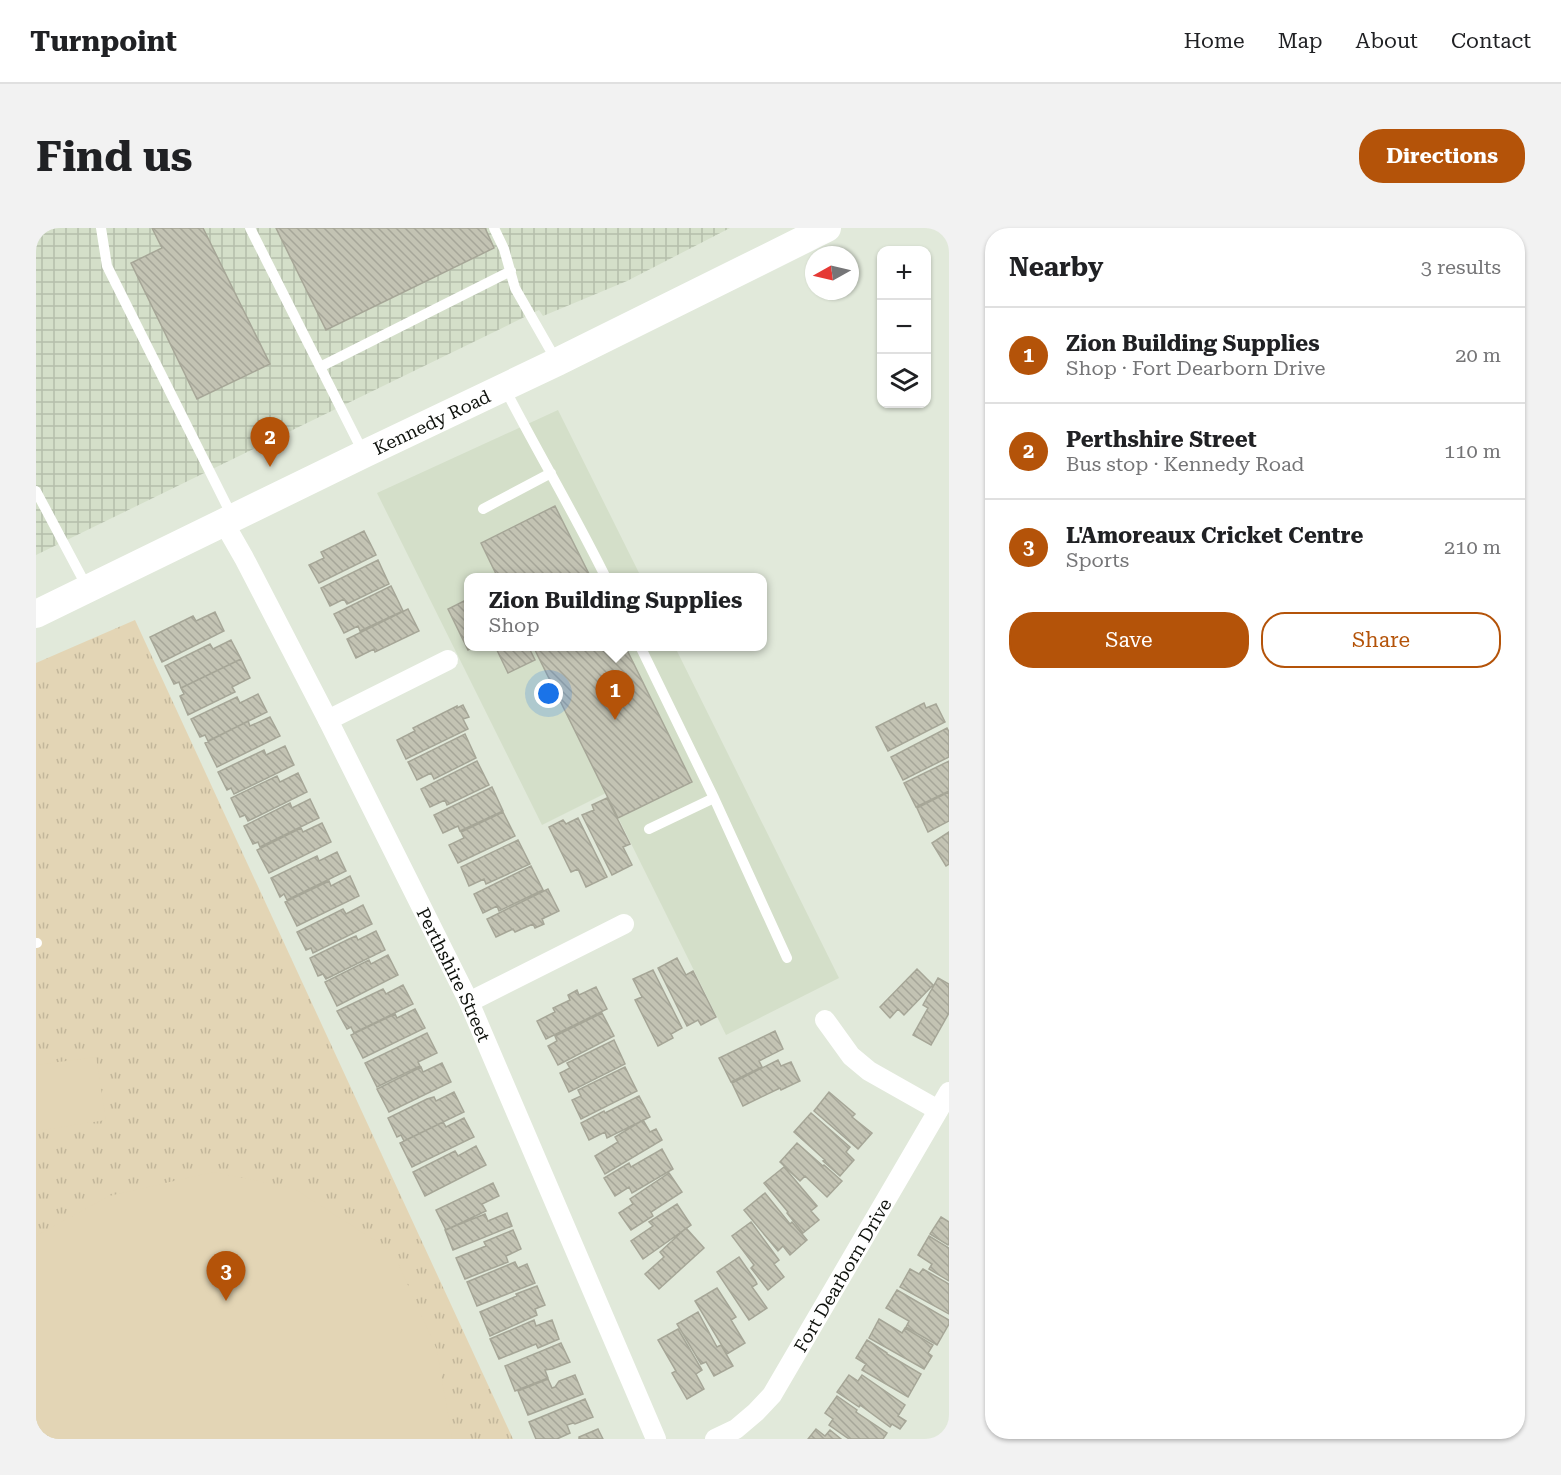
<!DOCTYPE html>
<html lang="en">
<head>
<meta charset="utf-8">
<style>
  :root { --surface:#fff; --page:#f2f2f2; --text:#202124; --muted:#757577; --line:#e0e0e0; --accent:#b45309 }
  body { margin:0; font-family:"Roboto Serif",serif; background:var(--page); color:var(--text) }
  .controls { position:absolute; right:18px; top:18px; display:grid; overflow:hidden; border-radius:12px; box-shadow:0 2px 4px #0004 }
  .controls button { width:54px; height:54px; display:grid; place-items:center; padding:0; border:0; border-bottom:2px solid var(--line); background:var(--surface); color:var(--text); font:30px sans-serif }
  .compass { position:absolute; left:769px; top:18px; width:54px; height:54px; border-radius:50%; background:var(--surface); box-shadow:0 2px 4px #0004; rotate:262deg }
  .you { position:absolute; left:513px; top:466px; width:21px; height:21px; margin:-15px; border:4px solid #fff; border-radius:50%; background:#1a73e8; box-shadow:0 0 0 9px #1a73e833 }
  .badge { display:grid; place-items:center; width:39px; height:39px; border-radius:50%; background:var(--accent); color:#fff; font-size:20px; font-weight:700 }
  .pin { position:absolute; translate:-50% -50px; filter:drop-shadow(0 2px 3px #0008) }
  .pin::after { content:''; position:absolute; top:32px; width:21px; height:18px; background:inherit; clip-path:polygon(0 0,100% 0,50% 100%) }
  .popup { position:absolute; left:428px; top:345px; width:303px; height:78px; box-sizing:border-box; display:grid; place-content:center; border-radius:12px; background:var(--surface); filter:drop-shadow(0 2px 4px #0005); font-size:20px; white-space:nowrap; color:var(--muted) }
  .popup b { font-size:22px; color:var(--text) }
  .popup::after { content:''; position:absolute; left:50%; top:100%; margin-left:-12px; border:12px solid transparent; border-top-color:var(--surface) }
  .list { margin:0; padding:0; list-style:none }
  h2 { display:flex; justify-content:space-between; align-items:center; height:78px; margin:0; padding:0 24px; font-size:26px }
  h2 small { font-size:20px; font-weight:400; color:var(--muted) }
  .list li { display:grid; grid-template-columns:39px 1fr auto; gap:18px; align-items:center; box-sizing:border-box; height:96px; padding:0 24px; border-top:2px solid var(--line) }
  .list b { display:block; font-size:22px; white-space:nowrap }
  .list p { margin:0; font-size:20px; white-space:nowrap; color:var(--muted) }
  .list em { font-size:20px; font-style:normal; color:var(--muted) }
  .actions { display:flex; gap:12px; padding:18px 24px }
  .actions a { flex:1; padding:14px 0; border:2px solid var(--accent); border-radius:24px; text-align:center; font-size:21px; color:var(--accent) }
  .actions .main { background:var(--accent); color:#fff }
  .icon { flex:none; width:33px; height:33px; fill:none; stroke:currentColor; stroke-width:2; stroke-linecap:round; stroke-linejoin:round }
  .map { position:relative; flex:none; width:913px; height:1211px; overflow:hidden; border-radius:24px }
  header { display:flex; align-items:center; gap:36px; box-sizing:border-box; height:84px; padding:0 30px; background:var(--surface); border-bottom:2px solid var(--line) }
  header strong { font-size:28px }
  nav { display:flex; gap:33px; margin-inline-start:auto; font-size:21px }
  .intro { display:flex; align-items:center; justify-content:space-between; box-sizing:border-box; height:144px; padding:0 36px }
  h1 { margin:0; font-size:42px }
  .button { padding:15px 27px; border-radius:24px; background:var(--accent); color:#fff; font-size:21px; font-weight:700 }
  main { display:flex; gap:36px; padding:0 36px }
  aside { flex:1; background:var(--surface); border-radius:24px; box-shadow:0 2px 4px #0004 }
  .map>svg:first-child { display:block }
  .built { fill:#d4dfc9 }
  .industrial { fill:url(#industrial-grid) }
  .grass { fill:url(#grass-tufts) }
  .garden { fill:#e3d5b5 }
  .building { fill:url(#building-back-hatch); stroke:#a6a697; stroke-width:1.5 }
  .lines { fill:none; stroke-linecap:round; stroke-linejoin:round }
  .service { stroke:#fff; stroke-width:10 }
  .minor { stroke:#fff; stroke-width:20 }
  .secondary { stroke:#fff; stroke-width:28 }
  .labels { text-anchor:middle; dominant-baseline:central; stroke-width:5; stroke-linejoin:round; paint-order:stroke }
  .street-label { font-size:18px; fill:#0e110c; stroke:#e1e9da }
</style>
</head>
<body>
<header>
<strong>Turnpoint</strong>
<nav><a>Home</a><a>Map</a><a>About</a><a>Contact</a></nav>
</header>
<div class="intro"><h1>Find us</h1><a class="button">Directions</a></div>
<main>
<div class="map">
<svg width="913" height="1211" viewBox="0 0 913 1211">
  <defs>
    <pattern id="industrial-grid" width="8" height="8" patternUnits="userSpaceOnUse" patternTransform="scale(1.5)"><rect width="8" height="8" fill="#d4dfc9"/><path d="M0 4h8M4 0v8" fill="none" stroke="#b5beab"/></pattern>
    <pattern id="grass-tufts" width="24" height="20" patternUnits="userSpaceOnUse" patternTransform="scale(1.5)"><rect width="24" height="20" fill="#e3d5b5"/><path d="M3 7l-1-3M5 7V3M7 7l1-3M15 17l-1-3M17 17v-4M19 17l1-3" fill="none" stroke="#c2b69a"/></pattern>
    <pattern id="building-back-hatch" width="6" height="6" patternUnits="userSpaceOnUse" patternTransform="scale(1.5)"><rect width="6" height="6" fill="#c3c3b3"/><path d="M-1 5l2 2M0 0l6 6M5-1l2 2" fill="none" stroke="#a6a699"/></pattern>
  </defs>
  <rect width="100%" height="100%" fill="#e1e9da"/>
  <path class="built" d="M 522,182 L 605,349 L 432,350 L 432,418 L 639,419 L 803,750 L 690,807 L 570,565 L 506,597 L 341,265 Z"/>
  <path class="industrial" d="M 0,0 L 694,0 L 591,53 L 507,88 L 503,82 L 0,327 Z"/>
  <path class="grass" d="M 99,392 L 477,1211 L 0,1211 L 0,435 Z"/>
  <path class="garden" d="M 60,829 L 70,892 L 0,903 L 0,837 Z
    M 177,944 L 257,960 L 357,1024 L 401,1122 L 416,1211 L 0,1211 L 0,1008 L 73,968 Z"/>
  <path class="building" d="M 116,0 L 167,0 L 234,136 L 161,171 L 95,35 L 126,20 Z
    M 240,0 L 449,0 L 458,20 L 290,102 Z
    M 519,278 L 555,350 L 462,350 L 445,315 Z
    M 328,303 L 340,327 L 283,355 L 273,337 L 288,330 L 285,324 Z
    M 342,332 L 353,356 L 311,376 L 308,371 L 294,378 L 285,360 Z
    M 355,358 L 367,383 L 324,403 L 322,398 L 308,405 L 298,386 Z
    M 432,371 L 432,418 L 439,418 L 432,422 L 412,381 Z
    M 372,381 L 383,403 L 339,424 L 338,421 L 320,430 L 311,411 Z
    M 179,384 L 188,403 L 126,434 L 114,409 L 157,388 L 160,393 Z
    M 195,412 L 205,431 L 145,460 L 143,454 L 138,456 L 129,438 L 174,416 L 177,421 Z
    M 459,418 L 492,418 L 499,432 L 472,445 Z
    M 497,418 L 589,418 L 656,554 L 582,590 Z
    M 205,431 L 214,450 L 196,459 L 199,464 L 152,487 L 144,468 L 148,466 L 145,460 Z
    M 222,466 L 231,484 L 172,513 L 169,507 L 164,509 L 155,491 L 201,469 L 204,475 Z
    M 888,475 L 890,480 L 900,476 L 909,494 L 852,523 L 840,499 Z
    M 427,477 L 433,489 L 427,491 L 432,501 L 370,531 L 361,512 L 379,503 L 377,500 L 421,478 L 421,480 Z
    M 234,489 L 244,508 L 181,539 L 169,515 L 212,493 L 214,498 Z
    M 911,500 L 913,504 L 913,522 L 912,523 L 913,529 L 867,552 L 855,529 Z
    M 429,506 L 440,530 L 398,551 L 395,545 L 381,552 L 372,534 Z
    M 249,518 L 258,537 L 198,566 L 195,560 L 191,562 L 182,544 L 228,522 L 230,527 Z
    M 441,533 L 453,557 L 411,577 L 409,572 L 394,579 L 385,561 Z
    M 913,533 L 913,563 L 880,579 L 868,555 Z
    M 262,545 L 271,564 L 212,593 L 209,587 L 204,589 L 195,570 L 241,548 L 244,554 Z
    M 456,559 L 467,583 L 424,603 L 422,598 L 407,605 L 398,587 Z
    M 913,564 L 913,593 L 892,604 L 881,580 Z
    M 571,570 L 594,616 L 587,619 L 596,637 L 576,647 L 546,587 L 558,582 L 556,577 Z
    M 274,571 L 283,590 L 224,619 L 222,614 L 217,616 L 208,598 L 254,575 L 256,580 Z
    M 467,584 L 479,608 L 422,635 L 413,617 L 428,610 L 425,604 Z
    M 542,590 L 571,649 L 550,659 L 542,641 L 535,644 L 513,599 L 527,592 L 530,596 Z
    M 286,595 L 295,614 L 233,645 L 221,622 L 265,600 L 267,604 Z
    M 913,604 L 913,636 L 910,638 L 896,615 Z
    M 482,612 L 494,636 L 450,656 L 448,651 L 433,658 L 425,639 Z
    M 301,624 L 310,643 L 251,672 L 248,666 L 244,669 L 235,650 L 281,628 L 283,633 Z
    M 495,638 L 507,662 L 463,683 L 461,678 L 447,685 L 438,666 Z
    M 314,648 L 323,668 L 261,698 L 249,674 L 293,653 L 295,658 Z
    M 512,661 L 523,683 L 506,691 L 508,696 L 499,700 L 497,696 L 479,704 L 477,701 L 460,709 L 451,691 Z
    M 327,677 L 336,696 L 277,725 L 275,720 L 270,722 L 261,704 L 307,681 L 310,686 Z
    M 340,703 L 349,722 L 290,751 L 287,746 L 282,748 L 274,730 L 313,711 L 320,708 L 322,712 Z
    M 352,727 L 362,747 L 301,778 L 289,754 L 333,732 L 335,736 Z
    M 641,730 L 650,747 L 657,743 L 680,789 L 665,797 L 662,792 L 651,798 L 622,740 Z
    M 881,741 L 897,757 L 868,787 L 862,781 L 854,790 L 844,779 Z
    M 617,742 L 646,800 L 635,806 L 637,810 L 622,818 L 599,772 L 606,769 L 597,751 Z
    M 902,750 L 913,756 L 913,785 L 895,817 L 877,807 L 892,780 L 887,777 Z
    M 367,757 L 377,776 L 318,805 L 315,799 L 311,801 L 301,783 L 347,761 L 350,766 Z
    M 560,759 L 571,781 L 510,811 L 501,793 L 519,784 L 517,780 L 534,772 L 532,767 L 541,762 L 543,767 Z
    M 379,781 L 389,800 L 327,830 L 315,807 L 359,786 L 361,790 Z
    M 566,785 L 578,808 L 522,837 L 512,818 L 521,813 L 519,808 Z
    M 739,803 L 747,821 L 723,833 L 726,839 L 695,854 L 683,830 Z
    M 391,805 L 401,825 L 382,834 L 384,838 L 341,859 L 329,835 Z
    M 578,812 L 589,836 L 533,864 L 524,845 L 534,840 L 531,835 Z
    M 742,832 L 745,838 L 755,834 L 764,853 L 745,862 L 744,860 L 707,878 L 696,855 Z
    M 406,835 L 415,854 L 353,884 L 341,861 L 385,839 L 387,844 Z
    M 589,839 L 601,863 L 545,891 L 536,872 L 545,868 L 542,862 Z
    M 418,864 L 428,884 L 368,913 L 365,907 L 361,909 L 352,890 L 391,871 L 398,869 L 400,873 Z
    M 793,864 L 819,886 L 816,889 L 836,905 L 822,921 L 778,883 Z
    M 603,868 L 614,889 L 571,910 L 569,904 L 553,912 L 545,895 L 568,883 L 569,885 Z
    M 775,885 L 814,919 L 810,924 L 818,932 L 804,948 L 787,933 L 789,932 L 758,904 Z
    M 428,890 L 438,909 L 376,939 L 364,915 L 407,894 L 410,899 Z
    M 607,892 L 614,904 L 620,901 L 626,912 L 569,946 L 559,928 L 582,914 L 579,909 Z
    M 761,915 L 787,938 L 788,937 L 806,953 L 791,969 L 769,948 L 764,953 L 744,934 Z
    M 440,918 L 450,937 L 389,968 L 377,944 L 419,923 L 422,928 Z
    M 626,921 L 637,941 L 596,965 L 593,959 L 579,968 L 568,950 L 593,935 L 595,939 Z
    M 748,939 L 781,978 L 775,983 L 783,992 L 767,1005 L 751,985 L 752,984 L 728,955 Z
    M 633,945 L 646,964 L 615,984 L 617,988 L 595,1002 L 583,985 L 597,976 L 594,971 Z
    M 457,955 L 463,968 L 446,976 L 450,983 L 410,1002 L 400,982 Z
    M 729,965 L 754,996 L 756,994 L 771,1012 L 754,1027 L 747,1018 L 742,1023 L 708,982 Z
    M 641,976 L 655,997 L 607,1031 L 595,1013 L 617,998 L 613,994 Z
    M 471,985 L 476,998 L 417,1022 L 409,1002 L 449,986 L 452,993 Z
    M 905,989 L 913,994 L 913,1015 L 912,1017 L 894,1006 Z
    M 715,994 L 743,1032 L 738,1036 L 748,1049 L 732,1062 L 715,1040 L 718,1037 L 696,1008 Z
    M 650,1000 L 668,1020 L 623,1061 L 609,1046 L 628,1029 L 624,1024 Z
    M 477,1002 L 485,1021 L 470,1028 L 472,1034 L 429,1051 L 420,1030 L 450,1018 L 448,1014 Z
    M 893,1008 L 913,1020 L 913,1053 L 893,1041 L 896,1036 L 882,1027 Z
    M 703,1029 L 719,1052 L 721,1056 L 716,1059 L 731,1080 L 713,1092 L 681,1044 Z
    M 479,1034 L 482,1040 L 491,1036 L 499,1055 L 441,1078 L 431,1054 Z
    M 874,1041 L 883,1046 L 887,1041 L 913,1056 L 913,1086 L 864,1059 Z
    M 501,1058 L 509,1077 L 499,1081 L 501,1087 L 454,1108 L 444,1084 L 481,1068 L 480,1066 Z
    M 681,1060 L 700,1089 L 695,1092 L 709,1115 L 691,1126 L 659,1073 Z
    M 861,1062 L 913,1092 L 913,1096 L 901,1117 L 870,1099 L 873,1093 L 850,1080 Z
    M 662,1084 L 681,1119 L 685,1117 L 697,1138 L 678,1148 L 670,1134 L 665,1136 L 641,1096 Z
    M 843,1091 L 866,1105 L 869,1100 L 897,1117 L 892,1125 L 896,1128 L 888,1141 L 833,1110 Z
    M 498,1092 L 500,1098 L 516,1092 L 523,1111 L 502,1120 L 500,1116 L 463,1131 L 454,1111 Z
    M 642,1101 L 666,1142 L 660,1146 L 668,1161 L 651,1171 L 636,1145 L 640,1143 L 622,1112 Z
    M 831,1112 L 851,1125 L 851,1126 L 885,1146 L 872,1169 L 826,1142 L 830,1136 L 820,1130 Z
    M 525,1115 L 534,1134 L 516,1141 L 509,1142 L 512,1150 L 479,1163 L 469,1138 Z
    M 539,1147 L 547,1166 L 492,1187 L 482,1163 L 512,1151 L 516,1160 L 519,1159 L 523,1153 Z
    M 813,1147 L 822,1153 L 826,1147 L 869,1177 L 862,1188 L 870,1193 L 864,1201 L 856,1196 L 854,1199 L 824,1177 L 823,1179 L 801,1164 Z
    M 801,1168 L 821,1182 L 820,1184 L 851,1205 L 847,1211 L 813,1211 L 793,1197 L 797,1191 L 789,1185 Z
    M 549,1171 L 557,1189 L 539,1196 L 537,1195 L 531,1197 L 534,1205 L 521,1211 L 500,1211 L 493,1194 Z
    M 562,1201 L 567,1211 L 543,1211 L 543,1209 Z
    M 780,1201 L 789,1208 L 794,1202 L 805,1211 L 772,1211 Z"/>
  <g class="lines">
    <path class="service" d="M 65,0 L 71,38 L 197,290
      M 214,0 L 328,226
      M 458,0 L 468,21 L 479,60 L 520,132
      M 284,139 L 475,43
      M 468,159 C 501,223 538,285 570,350
      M 0,263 L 52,361
      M 447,281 L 515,245
      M 604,418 L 678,570 L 751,730
      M 613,601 L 678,570
      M 0,715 L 1,715"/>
    <g class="minor">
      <path id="s1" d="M 188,295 L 208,330 L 292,492 L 433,774 L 620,1211"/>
      <path d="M 292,492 L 412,432"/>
      <path d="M 433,774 L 588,696"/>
      <path d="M 789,792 L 815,828 L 833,843 L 902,882"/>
      <path id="s2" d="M 679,1211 L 700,1201 L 720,1184 L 736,1167 L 913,864"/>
    </g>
    <path class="secondary" id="s3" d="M 0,386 L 328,226 L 521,134 L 791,0"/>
  </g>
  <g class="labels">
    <g class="street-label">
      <text stroke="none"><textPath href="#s3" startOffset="440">Kennedy Road</textPath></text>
      <text stroke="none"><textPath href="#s1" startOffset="507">Perthshire Street</textPath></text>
      <text stroke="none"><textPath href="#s2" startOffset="212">Fort Dearborn Drive</textPath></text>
    </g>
  </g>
</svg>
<div class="controls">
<button>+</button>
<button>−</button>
<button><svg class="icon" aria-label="layers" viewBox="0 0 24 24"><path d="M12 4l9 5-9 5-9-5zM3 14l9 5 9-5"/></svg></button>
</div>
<svg class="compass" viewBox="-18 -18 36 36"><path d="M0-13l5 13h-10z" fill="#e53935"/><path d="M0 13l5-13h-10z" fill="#757577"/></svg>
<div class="you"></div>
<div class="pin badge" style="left:579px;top:492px">1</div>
<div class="popup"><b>Zion Building Supplies</b>Shop</div>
<div class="pin badge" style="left:234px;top:239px">2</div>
<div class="pin badge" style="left:190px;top:1073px">3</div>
</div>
<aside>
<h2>Nearby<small>3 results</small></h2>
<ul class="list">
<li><span class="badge">1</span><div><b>Zion Building Supplies</b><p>Shop · Fort Dearborn Drive</p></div><em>20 m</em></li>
<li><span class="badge">2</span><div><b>Perthshire Street</b><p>Bus stop · Kennedy Road</p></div><em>110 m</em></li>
<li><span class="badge">3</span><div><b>L'Amoreaux Cricket Centre</b><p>Sports</p></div><em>210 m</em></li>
</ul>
<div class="actions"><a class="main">Save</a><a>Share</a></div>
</aside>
</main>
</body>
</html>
